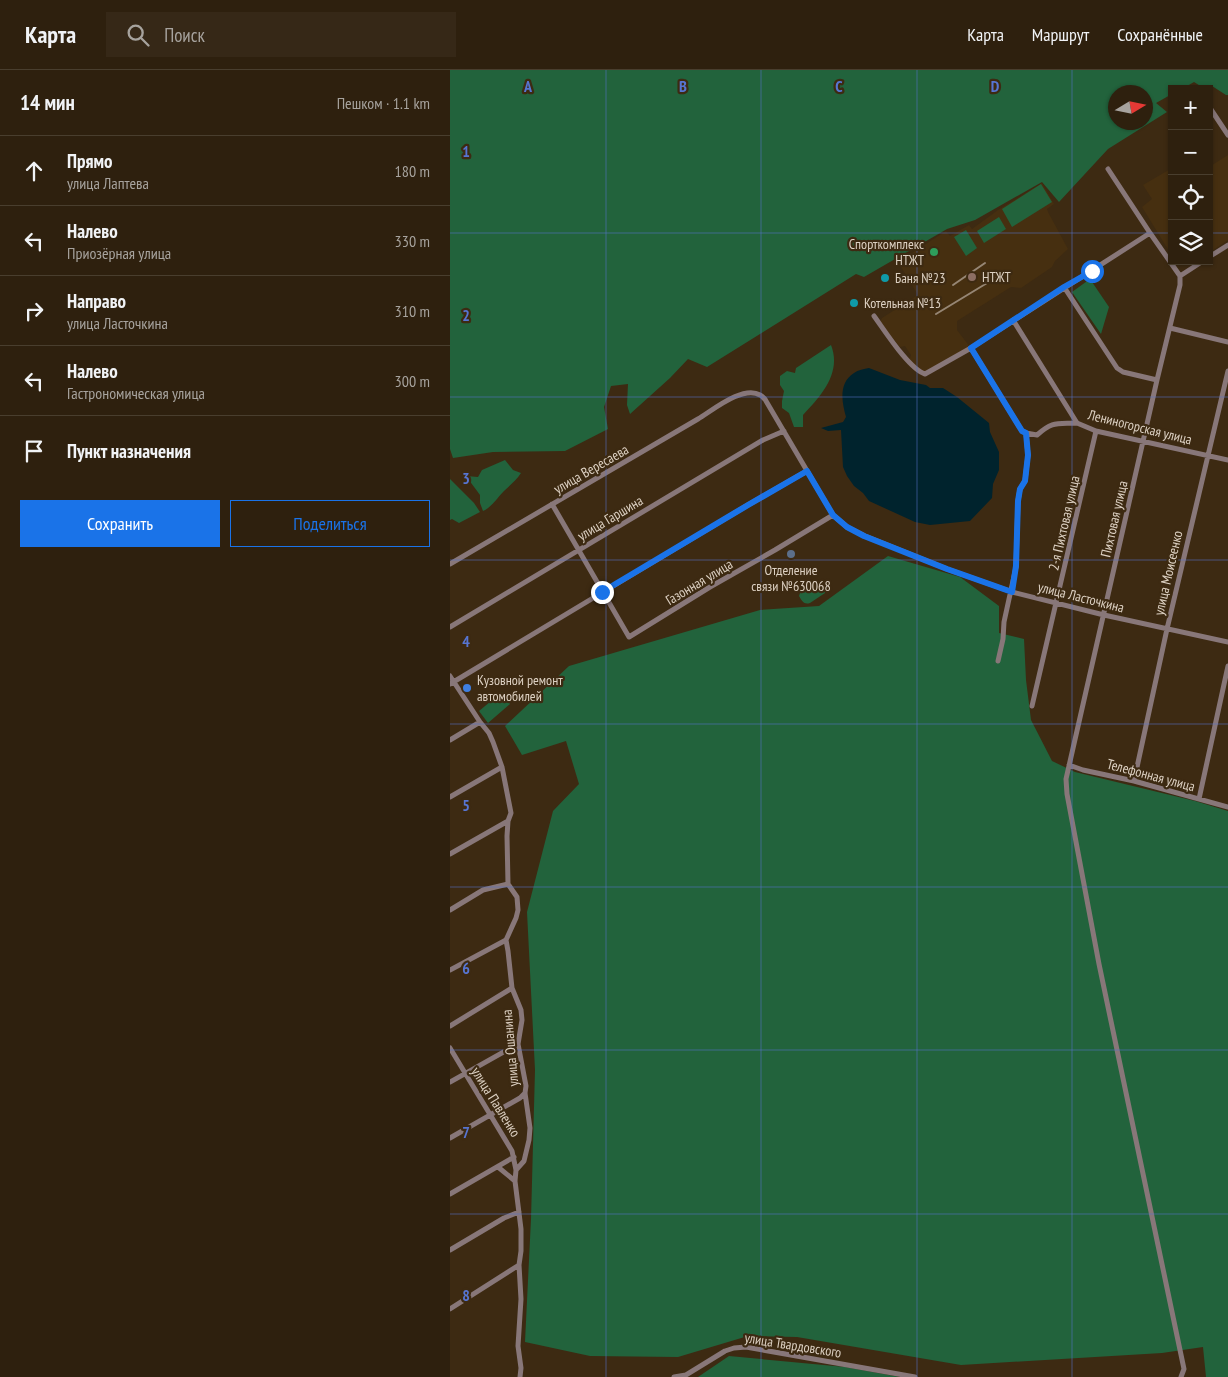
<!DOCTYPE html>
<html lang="ru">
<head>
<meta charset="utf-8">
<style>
  :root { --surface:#2e200e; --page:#362817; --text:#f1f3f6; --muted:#a7a39e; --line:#493e2e; --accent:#1a73e8 }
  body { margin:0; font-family:"PT Sans Narrow",sans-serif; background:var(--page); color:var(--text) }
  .controls { position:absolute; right:15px; top:15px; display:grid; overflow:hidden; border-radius:0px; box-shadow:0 1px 4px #0004 }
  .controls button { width:45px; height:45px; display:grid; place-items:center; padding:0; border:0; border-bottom:1px solid var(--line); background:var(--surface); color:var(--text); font:25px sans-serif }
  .compass { position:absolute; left:658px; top:15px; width:45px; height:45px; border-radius:50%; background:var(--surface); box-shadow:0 1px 4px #0004; rotate:80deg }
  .stop { position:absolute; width:15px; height:15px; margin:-11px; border:4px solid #1a73e8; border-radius:50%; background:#fff }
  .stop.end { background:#1a73e8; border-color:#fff; box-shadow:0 1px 5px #0008 }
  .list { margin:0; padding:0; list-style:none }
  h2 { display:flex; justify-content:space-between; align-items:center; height:65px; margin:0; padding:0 20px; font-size:21px }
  h2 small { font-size:16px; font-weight:400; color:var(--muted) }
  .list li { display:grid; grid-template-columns:32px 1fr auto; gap:15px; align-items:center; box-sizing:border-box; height:70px; padding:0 20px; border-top:1px solid var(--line) }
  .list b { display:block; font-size:19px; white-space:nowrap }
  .list p { margin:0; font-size:16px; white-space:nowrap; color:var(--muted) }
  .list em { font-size:16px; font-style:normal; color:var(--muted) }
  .actions { display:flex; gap:10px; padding:15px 20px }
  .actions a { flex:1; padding:11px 0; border:1px solid var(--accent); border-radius:0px; text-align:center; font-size:18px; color:var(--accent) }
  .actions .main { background:var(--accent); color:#fff }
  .icon { flex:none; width:28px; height:28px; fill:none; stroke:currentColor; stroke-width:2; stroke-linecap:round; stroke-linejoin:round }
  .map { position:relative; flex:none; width:778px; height:1307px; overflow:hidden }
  header { display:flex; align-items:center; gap:30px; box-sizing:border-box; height:70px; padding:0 25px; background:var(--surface); border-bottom:1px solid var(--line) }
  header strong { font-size:24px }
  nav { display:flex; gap:28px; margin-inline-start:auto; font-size:18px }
  .search { width:350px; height:45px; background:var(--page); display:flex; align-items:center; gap:12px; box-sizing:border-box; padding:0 18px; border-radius:0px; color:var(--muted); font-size:19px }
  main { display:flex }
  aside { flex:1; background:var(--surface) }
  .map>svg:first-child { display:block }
  .built { fill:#462f10 }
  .green { fill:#22633c; fill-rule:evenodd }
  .water { fill:#00232d }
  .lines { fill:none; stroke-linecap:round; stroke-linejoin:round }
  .minor { stroke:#887779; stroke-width:5 }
  .rail { stroke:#968674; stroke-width:2 }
  .route { stroke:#1a73e8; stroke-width:6 }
  .grid { fill:none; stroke:#5775d2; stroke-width:1; stroke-opacity:0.55 }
  .leisure-dot { fill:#2e9e5b; stroke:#3d2a12; stroke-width:2 }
  .education-dot { fill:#8d6e63; stroke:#3d2a12; stroke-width:2 }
  .culture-dot { fill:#0f9aa8; stroke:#3d2a12; stroke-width:2 }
  .service-dot { fill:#5c6f8a; stroke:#3d2a12; stroke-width:2 }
  .shop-dot { fill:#3f7fe0; stroke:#3d2a12; stroke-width:2 }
  .labels { text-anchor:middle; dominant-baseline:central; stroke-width:4.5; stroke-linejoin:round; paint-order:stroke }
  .poi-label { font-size:14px; fill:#ddd1c3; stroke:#3d2a12; text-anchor:start }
  .street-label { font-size:14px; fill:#ddd1c3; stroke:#3d2a12 }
  .grid-label { font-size:16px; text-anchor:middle; font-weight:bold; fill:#5775d2; stroke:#3d2a12; stroke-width:4.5; stroke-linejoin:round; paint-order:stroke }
</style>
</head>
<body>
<header>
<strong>Карта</strong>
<div class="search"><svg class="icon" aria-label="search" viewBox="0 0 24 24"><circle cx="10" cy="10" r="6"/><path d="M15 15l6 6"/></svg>Поиск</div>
<nav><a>Карта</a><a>Маршрут</a><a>Сохранённые</a></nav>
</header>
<main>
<aside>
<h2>14 мин<small>Пешком · 1.1 km</small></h2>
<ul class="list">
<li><svg class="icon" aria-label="ahead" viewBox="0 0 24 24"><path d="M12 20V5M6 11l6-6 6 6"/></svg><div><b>Прямо</b><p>улица Лаптева</p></div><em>180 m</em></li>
<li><svg class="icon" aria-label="left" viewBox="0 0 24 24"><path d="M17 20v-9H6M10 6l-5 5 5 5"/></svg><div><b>Налево</b><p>Приозёрная улица</p></div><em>330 m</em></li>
<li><svg class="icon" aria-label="right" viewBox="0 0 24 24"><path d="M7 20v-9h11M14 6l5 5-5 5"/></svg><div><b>Направо</b><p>улица Ласточкина</p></div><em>310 m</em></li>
<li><svg class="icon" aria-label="left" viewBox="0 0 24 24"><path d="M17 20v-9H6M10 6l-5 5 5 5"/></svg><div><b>Налево</b><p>Гастрономическая улица</p></div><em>300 m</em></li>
<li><svg class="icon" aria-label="arrive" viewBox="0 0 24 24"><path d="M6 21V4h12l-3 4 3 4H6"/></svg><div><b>Пункт назначения</b></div></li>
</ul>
<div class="actions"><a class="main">Сохранить</a><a>Поделиться</a></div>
</aside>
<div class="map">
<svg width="778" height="1307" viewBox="0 0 778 1307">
  <rect width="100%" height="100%" fill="#3d2a12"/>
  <path class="built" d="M 778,85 L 778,170 L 759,183 L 759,97 Z
    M 722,98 L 722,186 L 692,137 L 702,129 L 693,115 Z
    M 592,113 L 604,134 L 597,139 L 598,142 L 618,179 L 605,191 L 602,197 L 571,218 L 561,217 L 507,251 L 507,260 L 520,277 L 475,306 L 472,306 L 459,290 L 461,285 L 455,276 L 450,277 L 430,252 L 432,248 L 468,225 L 448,192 L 496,161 L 500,166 L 519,155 L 522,159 L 548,140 Z"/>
  <path class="green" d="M 0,0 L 778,0 L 778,25 L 776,25 L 762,16 L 752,17 L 744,12 L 732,19 L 722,19 L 722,24 L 706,33 L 717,42 L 658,79 L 609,132 L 592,112 L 525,150 L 497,159 L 414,207 L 406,204 L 257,297 L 238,289 L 220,308 L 180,344 L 177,335 L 178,314 L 161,316 L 154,337 L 158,359 L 115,381 L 43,382 L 3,388 L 0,379 ZM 666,22 L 696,22 L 696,52 L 666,52 Z
    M 591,114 L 602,132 L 562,157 L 552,139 Z
    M 549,147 L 556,159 L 534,173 L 527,161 Z
    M 516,160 L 527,178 L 516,186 L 504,167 Z
    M 640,209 L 659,237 L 651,264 L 622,222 Z
    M 381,275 C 392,303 371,326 353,345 L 353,357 L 344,357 L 339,343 L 332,338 L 332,331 L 334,321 L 330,315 L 330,306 L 337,301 L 345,303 L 346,298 Z
    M 55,390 L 63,400 L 71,403 C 66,411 60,415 54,421 C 47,428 42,437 33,441 L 30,433 L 30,425 L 16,406 L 28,407 L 32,400 Z
    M 0,409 L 24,433 L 30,442 L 9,453 L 2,449 L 0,450 Z
    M 438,486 L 510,507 L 549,536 L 549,563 L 574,569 L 576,610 L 581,650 L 602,691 L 625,702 L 745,731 L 778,741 L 778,1307 L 756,1307 L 753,1277 L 712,1283 L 511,1295 L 347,1267 L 298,1266 L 228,1287 L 140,1286 L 75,1272 L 81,1149 L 85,1000 L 77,842 L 103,741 L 129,714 L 116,671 L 72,685 L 55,656 L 119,596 L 310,540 L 369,536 Z
    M 367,511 C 371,511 374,515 376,518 L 375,523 L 360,533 C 354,535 352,531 349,526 L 350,523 Z
    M 52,622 L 60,634 L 38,653 L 29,641 Z
    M 279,1286 L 395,1297 L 450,1307 L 248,1307 Z"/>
  <path class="water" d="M 419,298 L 450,310 L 476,315 L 480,318 L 493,318 L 507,327 L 539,353 L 540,362 L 549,382 L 549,400 L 543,414 L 542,428 L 520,451 L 480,455 L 465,452 L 419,431 L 413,423 L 404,416 L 397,406 L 393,397 L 391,360 L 378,361 L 371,358 L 393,352 L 396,347 C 392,333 388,313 404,303 C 408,300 414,299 419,298 Z"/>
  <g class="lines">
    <path class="minor" d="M 760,38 L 778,65
      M 658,99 L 700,163 L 730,206
      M 759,187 L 778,175
      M 614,217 L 667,298 L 673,302 L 707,310
      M 424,246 C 435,261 459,299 475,304 L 521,278 L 700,163
      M 563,250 L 627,353 L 646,361 L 778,390
      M 720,258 L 778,272
      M 521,278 L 572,361 L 576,363 L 578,385 L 575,411 L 570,419 L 568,431 L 566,497 L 554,552 L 553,569 L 548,591
      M 576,363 L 587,365 C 603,351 606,354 627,353
      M 102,434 L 179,567 L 260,517 L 325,480 L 383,445
      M 0,494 L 248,349 C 263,340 293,315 310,325 C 311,325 316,330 316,331 L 383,445 L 397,457 L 415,466 L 497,499 L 562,522 L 654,545 L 778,572
      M 0,557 L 313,370 L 334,361
      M 0,606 L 30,652 L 39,663 L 43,672 L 52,697 L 61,743 L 58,751 L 57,766 L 58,814 L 67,827 L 68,840 L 66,848 L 56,870 L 58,881 L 62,918 L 71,940 L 72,950 L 68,974 L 76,1016 L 75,1023 L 80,1058 L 79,1070 L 74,1091 L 66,1100 L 65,1111 L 71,1159 L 71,1181 L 69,1195 L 71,1229 L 68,1276 L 71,1298 L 70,1307
      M 0,614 L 298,435 L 357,401
      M 582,636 L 646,361
      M 0,670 L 30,652
      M 619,695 L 633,700 L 684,711 L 778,737
      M 684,711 L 717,559 L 778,301
      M 0,727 L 52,697
      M 749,729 L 778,596
      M 0,784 L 58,751
      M 0,840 L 33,820 L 58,814
      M 0,900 L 56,870
      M 0,956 L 62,918
      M 0,978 L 62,1081 L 66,1100
      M 0,1012 L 68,974
      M 0,1068 L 70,1028 L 75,1023
      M 48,1097 L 65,1111
      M 0,1124 L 64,1087
      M 0,1180 L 54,1148 L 69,1142
      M 0,1239 L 69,1195
      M 224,1307 L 236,1305 L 275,1281 L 284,1278 L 296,1277 L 465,1307
      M 731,1307 L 734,1299 L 649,894 L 617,724 L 616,709 L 707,310 L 730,215 L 730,206 L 753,191"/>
    <path class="rail" d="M 503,215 L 535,193
      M 486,244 L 547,207"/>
  </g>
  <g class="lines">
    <path class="route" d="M 152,522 L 298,435 L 357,401 L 383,445 L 397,457 L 414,466 L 497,499 L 562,522 L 566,496 L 568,431 L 570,419 L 575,411 L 578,385 L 576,363 L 572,361 L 521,278 L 614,217 L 642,201"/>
  </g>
  <path class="grid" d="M 156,0 L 156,1307M 311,0 L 311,1307M 467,0 L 467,1307M 622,0 L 622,1307M 0,163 L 722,163M 759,163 L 778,163M 0,327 L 778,327M 0,490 L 778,490M 0,654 L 778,654M 0,817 L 778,817M 0,980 L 778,980M 0,1144 L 778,1144"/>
  <circle class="leisure-dot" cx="484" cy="182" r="5"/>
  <circle class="education-dot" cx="522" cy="207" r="5"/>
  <g class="culture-dot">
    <circle cx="435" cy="208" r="5"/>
    <circle cx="404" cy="233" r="5"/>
  </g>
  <circle class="service-dot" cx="341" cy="484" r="5"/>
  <circle class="shop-dot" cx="17" cy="618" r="5"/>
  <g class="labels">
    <g class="poi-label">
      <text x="474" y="174" text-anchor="end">Спорткомплекс<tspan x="474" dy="16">НТЖТ</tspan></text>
      <text x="532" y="207">НТЖТ</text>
      <text x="445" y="208">Баня №23</text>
      <text x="414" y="233">Котельная №13</text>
      <text x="341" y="500" text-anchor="middle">Отделение<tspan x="341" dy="16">связи №630068</tspan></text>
      <text x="27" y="610">Кузовной ремонт<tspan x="27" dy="16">автомобилей</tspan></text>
    </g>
    <g class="street-label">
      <text transform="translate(690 357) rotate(14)">Лениногорская улица</text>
      <text transform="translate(141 399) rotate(-30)">улица Вересаева</text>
      <text transform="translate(160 448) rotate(-31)">улица Гаршина</text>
      <text transform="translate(664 449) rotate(-77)">Пихтовая улица</text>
      <text transform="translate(614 453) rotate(-77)">2-я Пихтовая улица</text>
      <text transform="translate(718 503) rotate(-77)">улица Моисеенко</text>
      <text transform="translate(249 512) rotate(-31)">Газонная улица</text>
      <text transform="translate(631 527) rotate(14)">улица Ласточкина</text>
      <text transform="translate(701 705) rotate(15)">Телефонная улица</text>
      <text transform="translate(60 978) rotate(-95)">улица Ошанина</text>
      <text transform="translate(46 1032) rotate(58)">улица Павленко</text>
      <text transform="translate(343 1275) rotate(9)">улица Твардовского</text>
    </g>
  </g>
  <g class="grid-label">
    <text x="78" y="22">A</text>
    <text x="233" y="22">B</text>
    <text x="389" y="22">C</text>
    <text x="545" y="22">D</text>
    <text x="16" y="87">1</text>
    <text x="16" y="251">2</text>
    <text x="16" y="414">3</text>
    <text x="16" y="577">4</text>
    <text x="16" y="741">5</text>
    <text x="16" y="904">6</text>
    <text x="16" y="1068">7</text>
    <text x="16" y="1231">8</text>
  </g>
</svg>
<div class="controls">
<button>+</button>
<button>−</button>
<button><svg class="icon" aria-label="locate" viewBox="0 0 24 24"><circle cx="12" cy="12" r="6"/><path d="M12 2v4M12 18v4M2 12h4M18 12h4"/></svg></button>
<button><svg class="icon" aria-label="layers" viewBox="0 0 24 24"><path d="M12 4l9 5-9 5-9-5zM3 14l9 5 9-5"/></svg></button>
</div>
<svg class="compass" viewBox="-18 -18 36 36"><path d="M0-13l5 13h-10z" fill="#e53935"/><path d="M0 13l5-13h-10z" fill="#a7a39e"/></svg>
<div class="stop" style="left:642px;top:201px"></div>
<div class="stop end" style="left:152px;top:522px"></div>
</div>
</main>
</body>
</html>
